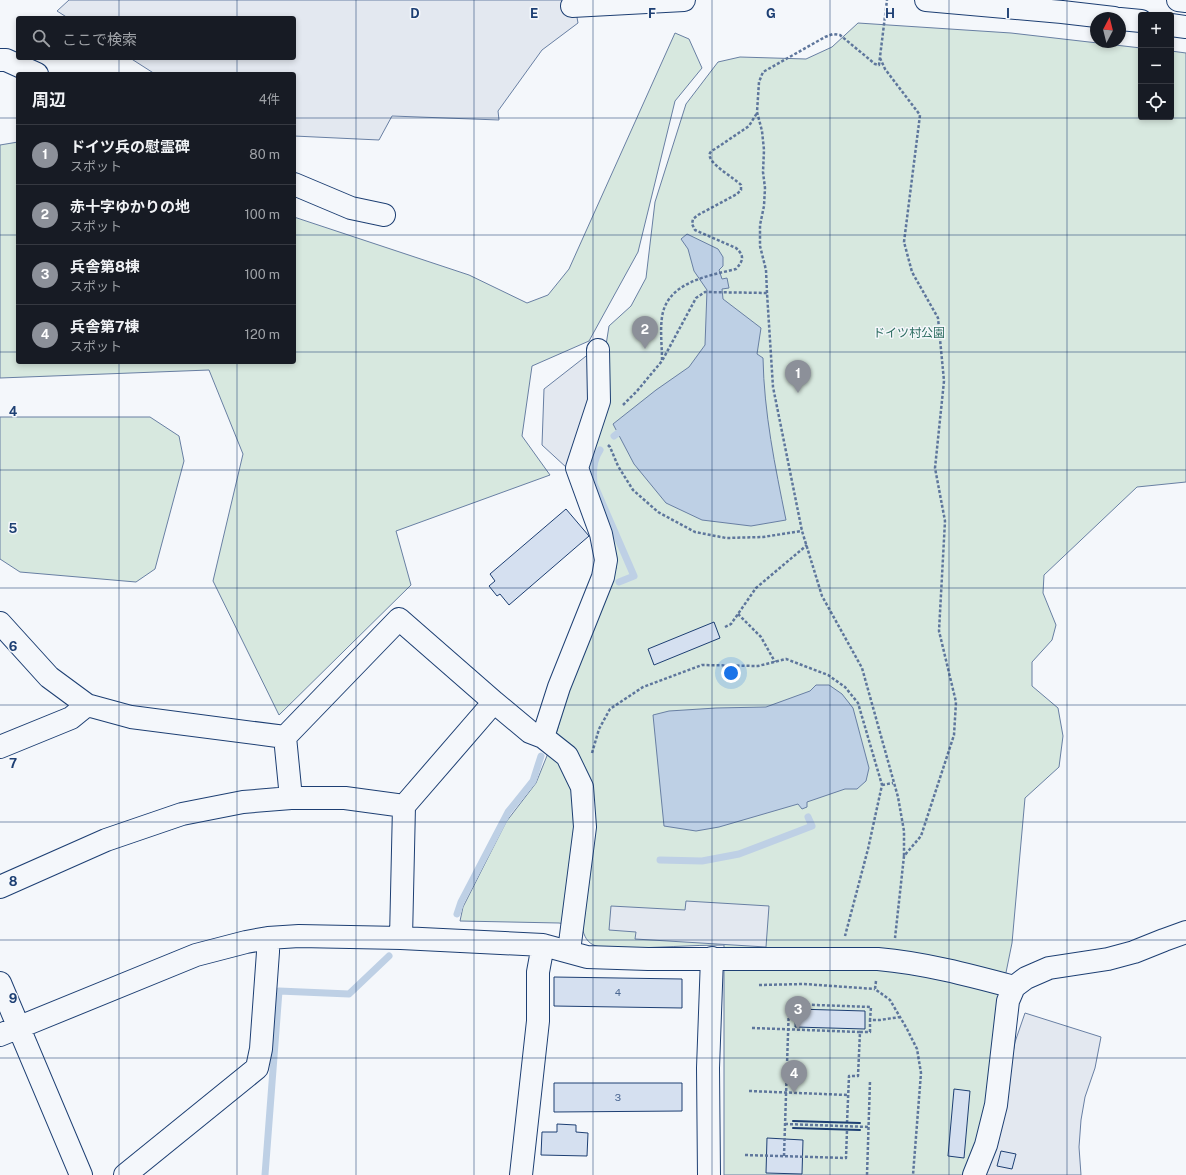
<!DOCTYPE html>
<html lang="ja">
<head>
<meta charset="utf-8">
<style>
  :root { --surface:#171b24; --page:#242831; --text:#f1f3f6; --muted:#9ea1a6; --line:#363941; --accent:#8c9099 }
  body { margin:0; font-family:"Public Sans","Noto Sans JP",sans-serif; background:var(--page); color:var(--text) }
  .controls { position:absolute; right:12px; top:12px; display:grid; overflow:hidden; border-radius:4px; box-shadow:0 2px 6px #0003 }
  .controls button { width:36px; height:36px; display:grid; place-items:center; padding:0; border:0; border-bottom:1px solid var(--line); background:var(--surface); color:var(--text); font:20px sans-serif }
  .compass { position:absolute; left:1090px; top:12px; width:36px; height:36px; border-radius:50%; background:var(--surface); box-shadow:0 2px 6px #0003; rotate:7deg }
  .you { position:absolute; left:731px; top:673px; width:14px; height:14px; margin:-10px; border:3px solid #fff; border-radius:50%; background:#1a73e8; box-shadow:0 0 0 6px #1a73e833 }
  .badge { display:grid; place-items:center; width:26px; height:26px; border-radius:50%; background:var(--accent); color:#fff; font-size:13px; font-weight:700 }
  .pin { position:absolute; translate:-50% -33px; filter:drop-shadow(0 1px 2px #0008) }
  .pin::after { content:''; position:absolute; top:21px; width:14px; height:12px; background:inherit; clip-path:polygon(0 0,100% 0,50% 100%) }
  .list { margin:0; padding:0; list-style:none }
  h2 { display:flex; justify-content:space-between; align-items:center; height:52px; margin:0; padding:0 16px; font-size:17px }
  h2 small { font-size:13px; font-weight:400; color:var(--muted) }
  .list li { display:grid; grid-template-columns:26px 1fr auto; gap:12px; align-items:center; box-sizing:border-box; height:60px; padding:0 16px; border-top:1px solid var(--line) }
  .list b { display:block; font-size:15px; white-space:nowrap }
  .list p { margin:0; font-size:13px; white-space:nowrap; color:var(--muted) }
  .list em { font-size:13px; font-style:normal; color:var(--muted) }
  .icon { flex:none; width:22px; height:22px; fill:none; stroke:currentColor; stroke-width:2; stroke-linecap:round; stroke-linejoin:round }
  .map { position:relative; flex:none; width:1186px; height:1175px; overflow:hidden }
  .search { position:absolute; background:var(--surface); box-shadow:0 2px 6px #0003; left:16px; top:16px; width:280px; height:44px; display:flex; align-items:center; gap:10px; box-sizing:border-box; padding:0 14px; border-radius:4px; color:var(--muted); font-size:15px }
  .panel { position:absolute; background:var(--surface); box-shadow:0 2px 6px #0003; left:16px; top:72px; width:280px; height:292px; border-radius:4px }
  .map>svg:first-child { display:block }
  .green { fill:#d7e8df; stroke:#687fa3 }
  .parking { fill:#e3e8f0; stroke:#687fa3 }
  .water { fill:#bed0e5; stroke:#687fa3 }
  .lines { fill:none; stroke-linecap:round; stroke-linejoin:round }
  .stream { stroke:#bed0e5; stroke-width:7 }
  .building { fill:#d5e0f0; stroke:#1d3f73 }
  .minor-casing { stroke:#1d3f73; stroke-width:24 }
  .highway-casing { stroke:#1d3f73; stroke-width:24 }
  .path { stroke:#5e769c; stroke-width:2.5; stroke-dasharray:3 2; stroke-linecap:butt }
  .minor { stroke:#f4f7fb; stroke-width:22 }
  .highway { stroke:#f4f7fb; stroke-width:22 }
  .wall { stroke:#1d3f73; stroke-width:2 }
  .grid { fill:none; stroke:#1d3f73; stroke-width:1; stroke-opacity:0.55 }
  .labels { text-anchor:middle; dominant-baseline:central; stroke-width:3; stroke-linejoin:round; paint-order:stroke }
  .number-label { font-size:10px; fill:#4b6792 }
  .park-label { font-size:12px; fill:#2c6c60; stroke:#f4f7fb }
  .grid-label { font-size:13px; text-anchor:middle; font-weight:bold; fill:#1d3f73; stroke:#f4f7fb; stroke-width:3; stroke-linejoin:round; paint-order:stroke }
</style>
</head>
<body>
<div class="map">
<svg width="1186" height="1175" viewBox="0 0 1186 1175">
  <rect width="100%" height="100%" fill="#f4f7fb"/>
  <path class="green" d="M 858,23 L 1011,33 L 1141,48 L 1141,117 L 1171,117 L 1171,51 L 1186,53 L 1186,482 L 1137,487 L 1044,575 L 1043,593 L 1056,625 L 1052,640 L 1032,662 L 1032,686 L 1058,708 L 1063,736 L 1059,767 L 1025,798 L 1012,943 L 1000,1002 L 988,1103 L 965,1175 L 724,1175 L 724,945 C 691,945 657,948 623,948 C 615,948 604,949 596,946 C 587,943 584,936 582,927 L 559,923 L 460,921 L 463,907 L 506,822 L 536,783 L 557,731 L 568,690 L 616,568 L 586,472 L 609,326 L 631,306 L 646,278 L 655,202 L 686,104 L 718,62 L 740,57 L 806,59 L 832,47 Z
    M 675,33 L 689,39 L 702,68 L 675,101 L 638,252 L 589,341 L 532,366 L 522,436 L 550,475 L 396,531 L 411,585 L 279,715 L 213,581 L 243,454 L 209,370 L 0,378 L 0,145 L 18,142 L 18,362 L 294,362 L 294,217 L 469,275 L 527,303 L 548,295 L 569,269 Z
    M 0,417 L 150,417 L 179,436 L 184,461 L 155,569 L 136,582 L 20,572 L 0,559 Z"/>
  <path class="parking" d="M 69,0 L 574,0 L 578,23 L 542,50 L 498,111 L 499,120 L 392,116 L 379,140 L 294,136 L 294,74 L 155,74 L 130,58 L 294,58 L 294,18 L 68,18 L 57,11 Z
    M 590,353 L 591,398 L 567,468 L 542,445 L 544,389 Z
    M 686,901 L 769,906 L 766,947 L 635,939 L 636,932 L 609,930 L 611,906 L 685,910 Z
    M 1025,1013 L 1101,1037 L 1095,1068 L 1085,1097 L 1081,1120 L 1079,1147 L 1081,1175 L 984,1175 L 995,1147 L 1015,1042 Z"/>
  <path class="water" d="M 687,234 L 718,249 L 723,257 L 723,266 L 719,270 L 722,279 L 727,278 L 729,288 L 722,289 L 723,299 L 761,328 L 757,354 L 763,358 C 764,413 775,466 786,520 L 751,526 L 702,520 L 666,503 L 634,464 L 613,424 L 656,390 L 689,367 L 705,345 L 707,290 L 694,271 L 688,249 L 681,239 Z
    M 816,685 L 829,685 L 842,694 L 853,708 L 869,768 L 866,781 L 857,789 L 845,789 L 807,802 L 807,807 L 802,809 L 798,804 L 719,827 L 696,831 L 664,826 L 653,715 L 669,711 L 716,708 L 766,707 L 810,691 Z"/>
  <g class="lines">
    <path class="stream" d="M 614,436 L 618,433
      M 600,450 C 593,461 593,471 594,484 L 634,576 L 619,582
      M 660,860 L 702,861 L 739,854 L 812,826 L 808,817
      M 457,914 L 461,902 L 508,812 L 533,781 L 541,756
      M 265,1175 L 279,991 L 349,994 L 389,956"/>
  </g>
  <path class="building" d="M 566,509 L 589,536 L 509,605 L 500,594 L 497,596 L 489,586 L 495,581 L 490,574 Z
    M 714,622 L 720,638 L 654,665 L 648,649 Z
    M 554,977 L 682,979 L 682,1008 L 554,1006 Z
    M 796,1009 L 865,1011 L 865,1029 L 795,1027 Z
    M 554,1083 L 682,1083 L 682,1111 L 554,1112 Z
    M 954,1089 L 970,1091 L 964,1158 L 948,1156 Z
    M 557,1124 L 576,1125 L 576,1132 L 588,1133 L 587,1156 L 541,1155 L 542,1132 L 557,1132 Z
    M 767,1138 L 803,1140 L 802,1174 L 766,1173 Z
    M 1001,1151 L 1016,1154 L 1012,1169 L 997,1166 Z"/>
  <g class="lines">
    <g class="minor-casing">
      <path id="minor" d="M 0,60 L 6,60 L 37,74
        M 294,184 L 351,208 L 384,215
        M 0,623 L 49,677 L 87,705
        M 494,702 L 530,732 L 543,737 L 567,756 L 582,787 L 585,827 L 569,951
        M 285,737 L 291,798
        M 543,737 L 559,687 L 603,577 L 606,560 L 601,534 L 577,468 L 599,401 L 598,350
        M 0,747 L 71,718 L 87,705 L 131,717 L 285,737 L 399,619 L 494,702 L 404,806
        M 0,887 L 106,840 L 182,814 L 243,802 L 291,798 L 345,798 L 404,806 L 401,938
        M 0,983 L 81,1175
        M 0,1035 L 196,955 L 246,942 L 268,938 L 299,936 L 401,938 L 543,945 L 587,957 L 648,959 L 878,959 C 924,963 969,975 1014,987
        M 125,1175 L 257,1068 L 261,1049 L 268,952 L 268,938
        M 521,1175 L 538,1021 L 538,972 L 543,945
        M 709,1175 L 708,1068 L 712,958
        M 974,1175 L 986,1145 L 996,1105 L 1008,1001 L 1014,987 L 1026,978 L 1049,968 L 1108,959 L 1134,952 L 1164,940 L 1186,932"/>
    </g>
    <g class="highway-casing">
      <path id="highway" d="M 926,0 L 1062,12 L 1114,18
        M 1178,0 L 1186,1
        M 572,6 L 684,0
        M 1120,19 L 1141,21
        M 1171,25 L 1186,27"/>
    </g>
    <path class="path" d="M 880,58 L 885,69 L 920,115 L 904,242 L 912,272 L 938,318 L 944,381 L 935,468 L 945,521 L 939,631 L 956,702 L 954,735 L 921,836 L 904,856 L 895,938
      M 767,293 L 766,270 L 760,246 L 760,225 L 764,206 L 765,188 L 763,172 L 764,150 L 762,131 L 757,112 L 759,82 L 763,72 L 825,37 L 833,34 L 840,35 L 875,64 L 879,65 L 887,0
      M 662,360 C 662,346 660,331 662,317 C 667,282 708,276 736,269 C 743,261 745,256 736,248 L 695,230 L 692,224 L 693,219 L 698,215 L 737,194 L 741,190 L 741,185 C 735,178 706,163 710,153 C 711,151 713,150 715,149 L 749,126 L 757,113
      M 623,405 L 637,391 L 662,361 L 696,298 L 705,292 L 767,293 L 773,387 L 802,531 L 822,596 L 862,668 L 898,797 L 904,831 L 904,856
      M 608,445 L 610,447 L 618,466 L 633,490 L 658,512 L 695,532 L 726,538 L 763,537 L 802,531
      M 738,614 L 761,637 L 775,662
      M 725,627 L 731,624 L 756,588 L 807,545
      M 592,753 L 599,729 L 610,709 L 643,687 L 702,665 L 758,666 L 786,659 L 828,675 L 845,687 L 858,703 L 882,785 L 868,849 L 845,936
      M 882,785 L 893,783
      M 876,981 L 875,989 L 890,1000 L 907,1029 L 917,1049 L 921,1073 L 913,1175
      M 759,985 L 804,984 L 875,989
      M 752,1028 L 860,1032
      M 749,1091 L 848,1095
      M 847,1123 L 849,1076 L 858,1076 L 860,1032 L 870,1032 L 870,1020 L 880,1020 L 900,1017
      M 785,1124 L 869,1127
      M 745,1155 L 846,1158 L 847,1130
      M 784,1156 L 789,1004 L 871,1007 L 870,1020
      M 867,1175 L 870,1081"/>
    <use href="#minor" class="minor"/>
    <use href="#highway" class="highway"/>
    <path class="wall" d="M 793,1121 L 860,1123
      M 793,1128 L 860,1130"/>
  </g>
  <path class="grid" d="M 119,0 L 119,18M 237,0 L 237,18M 356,0 L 356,1175M 474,0 L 474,1175M 593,0 L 593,1175M 712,0 L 712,1175M 830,0 L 830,1175M 949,0 L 949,1175M 1067,0 L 1067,1175M 119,58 L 119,74M 237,58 L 237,74M 0,118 L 18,118M 294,118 L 1186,118M 0,235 L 18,235M 294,235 L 1186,235M 0,352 L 18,352M 294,352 L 1186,352M 119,362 L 119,1175M 237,362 L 237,1175M 0,470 L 1186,470M 0,588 L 1186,588M 0,705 L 1186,705M 0,822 L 1186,822M 0,940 L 1186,940M 0,1058 L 1186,1058"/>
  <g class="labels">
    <g class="number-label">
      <text x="618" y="992">4</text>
      <text x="618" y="1097">3</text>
    </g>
    <g class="park-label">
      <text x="909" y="333">ドイツ村公園</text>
    </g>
  </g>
  <g class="grid-label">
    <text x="415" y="18">D</text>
    <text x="534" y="18">E</text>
    <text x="652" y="18">F</text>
    <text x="771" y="18">G</text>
    <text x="890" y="18">H</text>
    <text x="1008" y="18">I</text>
    <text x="13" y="416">4</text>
    <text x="13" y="533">5</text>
    <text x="13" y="651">6</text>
    <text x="13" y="768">7</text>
    <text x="13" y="886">8</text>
    <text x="13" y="1003">9</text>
  </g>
</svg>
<div class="controls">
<button>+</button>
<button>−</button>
<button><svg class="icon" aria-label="locate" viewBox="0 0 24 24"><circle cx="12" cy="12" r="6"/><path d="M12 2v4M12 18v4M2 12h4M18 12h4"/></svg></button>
</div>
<svg class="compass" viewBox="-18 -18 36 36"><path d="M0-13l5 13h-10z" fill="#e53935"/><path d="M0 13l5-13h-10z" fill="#9ea1a6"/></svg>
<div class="you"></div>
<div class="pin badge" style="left:798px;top:393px">1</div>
<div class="pin badge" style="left:645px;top:349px">2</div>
<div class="pin badge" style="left:798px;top:1029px">3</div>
<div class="pin badge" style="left:794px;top:1093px">4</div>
<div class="search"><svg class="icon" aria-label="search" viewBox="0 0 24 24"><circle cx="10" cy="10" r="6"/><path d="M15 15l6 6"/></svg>ここで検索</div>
<section class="panel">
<h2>周辺<small>4件</small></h2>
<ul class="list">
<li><span class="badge">1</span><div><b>ドイツ兵の慰霊碑</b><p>スポット</p></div><em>80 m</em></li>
<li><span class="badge">2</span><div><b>赤十字ゆかりの地</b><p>スポット</p></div><em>100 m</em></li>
<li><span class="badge">3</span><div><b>兵舎第8棟</b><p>スポット</p></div><em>100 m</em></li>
<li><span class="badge">4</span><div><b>兵舎第7棟</b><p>スポット</p></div><em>120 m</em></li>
</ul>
</section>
</div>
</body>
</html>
